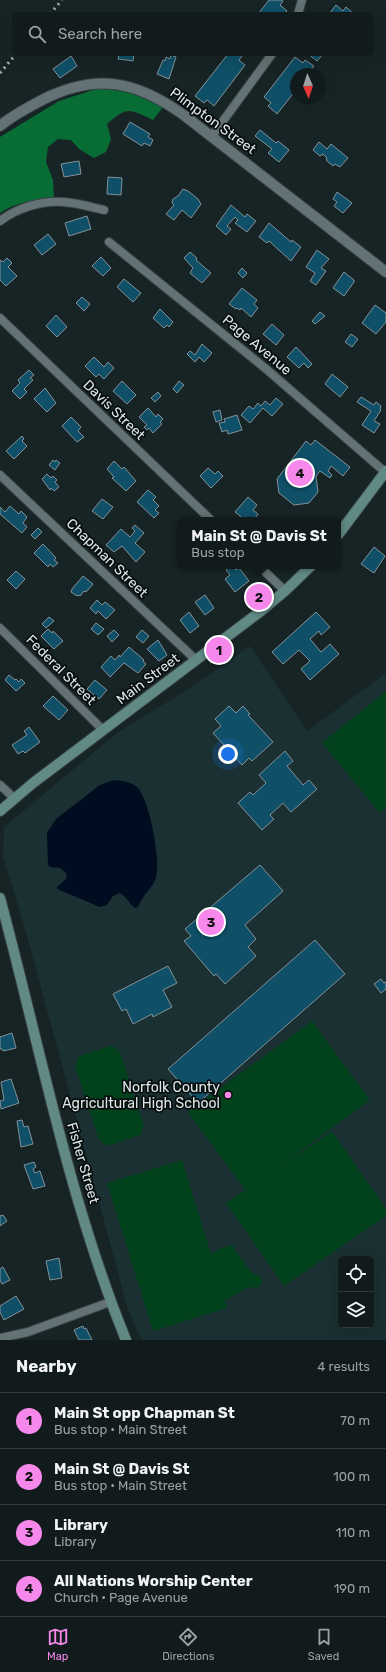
<!DOCTYPE html>
<html lang="en">
<head>
<meta charset="utf-8">
<style>
  :root { --surface:#111b1c; --page:#1a2425; --text:#f1f3f6; --muted:#9ca1a3; --line:#30393b; --accent:#f788eb }
  body { margin:0; font-family:Rubik,sans-serif; background:var(--page); color:var(--text) }
  .controls { position:absolute; right:12px; bottom:12px; display:grid; overflow:hidden; border-radius:6px; box-shadow:0 4px 16px #0002 }
  .controls button { width:36px; height:36px; display:grid; place-items:center; padding:0; border:0; border-bottom:1px solid var(--line); background:var(--surface); color:var(--text); font:20px sans-serif }
  .compass { position:absolute; left:290px; top:68px; width:36px; height:36px; border-radius:50%; background:var(--surface); box-shadow:0 4px 16px #0002; rotate:177deg }
  .you { position:absolute; left:228px; top:754px; width:14px; height:14px; margin:-10px; border:3px solid #fff; border-radius:50%; background:#1a73e8; box-shadow:0 0 0 6px #1a73e833 }
  .badge { display:grid; place-items:center; width:26px; height:26px; border-radius:50%; background:var(--accent); color:#111; font-size:13px; font-weight:700 }
  .pin { position:absolute; translate:-50% -50%; border:2px solid #fff; box-shadow:0 1px 4px #0006 }
  .popup { position:absolute; left:177px; top:517px; width:164px; height:52px; box-sizing:border-box; display:grid; place-content:center; border-radius:6px; background:var(--surface); filter:drop-shadow(0 1px 3px #0005); font-size:13px; white-space:nowrap; color:var(--muted) }
  .popup b { font-size:15px; color:var(--text) }
  .popup::after { content:''; position:absolute; left:50%; top:100%; margin-left:-8px; border:8px solid transparent; border-top-color:var(--surface) }
  .list { margin:0; padding:0; list-style:none }
  h2 { display:flex; justify-content:space-between; align-items:center; height:52px; margin:0; padding:0 16px; font-size:17px }
  h2 small { font-size:13px; font-weight:400; color:var(--muted) }
  .list li { display:grid; grid-template-columns:26px 1fr auto; gap:12px; align-items:center; box-sizing:border-box; height:56px; padding:0 16px; border-top:1px solid var(--line) }
  .list b { display:block; font-size:15px; white-space:nowrap }
  .list p { margin:0; font-size:13px; white-space:nowrap; color:var(--muted) }
  .list em { font-size:13px; font-style:normal; color:var(--muted) }
  .icon { flex:none; width:22px; height:22px; fill:none; stroke:currentColor; stroke-width:2; stroke-linecap:round; stroke-linejoin:round }
  .map { position:relative; flex:none; width:386px; height:1340px; overflow:hidden }
  .search { position:absolute; background:var(--surface); box-shadow:0 4px 16px #0002; left:12px; right:12px; top:12px; height:44px; display:flex; align-items:center; gap:10px; box-sizing:border-box; padding:0 14px; border-radius:6px; color:var(--muted); font-size:15px }
  .sheet { height:276px; background:var(--surface) }
  nav { display:flex; justify-content:space-around; align-items:center; box-sizing:border-box; height:56px; border-top:1px solid var(--line); background:var(--surface); font-size:11px; color:var(--muted) }
  nav a { display:grid; justify-items:center; gap:2px }
  nav .on { color:var(--accent) }
  .map>svg:first-child { display:block }
  .built { fill:#1a3032; fill-rule:evenodd }
  .green { fill:#01411c }
  .forest { fill:#086d35 }
  .water { fill:#000c20 }
  .building { fill:#0f5068; stroke:#849198 }
  .lines { fill:none; stroke-linecap:round; stroke-linejoin:round }
  .minor-casing { stroke:#384143; stroke-width:10 }
  .tertiary-casing { stroke:#384143; stroke-width:12 }
  .secondary-casing { stroke:#384143; stroke-width:12 }
  .minor { stroke:#637274; stroke-width:8 }
  .tertiary { stroke:#637274; stroke-width:10 }
  .secondary { stroke:#618a85; stroke-width:10 }
  .rail { stroke:#a6b0b1; stroke-width:3; stroke-dasharray:2 4; stroke-linecap:butt }
  .poi-dot { fill:#f788eb; stroke:#070c0d; stroke-width:1.5 }
  .labels { text-anchor:middle; dominant-baseline:central; stroke-width:3.5; stroke-linejoin:round; paint-order:stroke }
  .street-label { font-size:14px; fill:#dee7e7; stroke:#070c0d }
  .poi-label { font-size:14px; fill:#dee7e7; stroke:#070c0d; text-anchor:end }
</style>
</head>
<body>
<div class="map">
<svg width="386" height="1340" viewBox="0 0 386 1340">
  <rect width="100%" height="100%" fill="#172425"/>
  <path class="built" d="M 250,646 L 307,731 L 386,673 L 386,1340 L 142,1340 L 128,1310 L 26,932 L 3,856 L 4,827 L 117,733 L 190,688 ZM 341,1259 L 371,1259 L 371,1325 L 341,1325 Z"/>
  <path class="green" d="M 386,691 L 386,808 L 380,813 L 322,743 Z
    M 312,1021 L 370,1100 L 279,1167 L 332,1131 L 386,1209 L 386,1216 L 284,1286 L 226,1203 L 245,1190 L 188,1112 Z
    M 110,1046 L 114,1047 L 120,1052 L 144,1126 L 140,1135 L 108,1146 L 99,1140 L 75,1066 L 79,1056 Z
    M 182,1160 L 211,1254 L 221,1248 L 232,1245 L 251,1272 L 260,1276 L 262,1281 L 260,1286 L 255,1288 L 248,1287 L 225,1301 L 227,1308 L 153,1331 L 107,1183 Z"/>
  <path class="forest" d="M 96,89 C 124,89 139,95 163,107 L 153,120 C 129,109 128,106 107,124 L 111,139 L 106,152 L 94,158 L 79,149 L 71,140 L 58,139 L 48,147 L 46,162 L 53,180 L 54,198 C 36,200 16,202 0,213 L 0,137 L 59,101 Z"/>
  <path class="water" d="M 114,780 C 122,781 133,782 139,789 C 150,805 161,860 156,878 C 152,889 143,894 138,907 L 135,908 C 129,904 127,897 120,893 L 113,896 L 107,905 L 100,907 L 57,889 L 57,887 L 66,879 L 67,874 L 60,868 L 50,867 L 48,865 L 47,833 L 56,819 L 100,785 Z"/>
  <path class="building" d="M 269,0 L 281,0 L 283,1 L 280,5 L 287,11 L 284,14 L 258,14 Z
    M 336,5 L 343,11 L 346,7 L 354,14 L 329,14 Z
    M 119,54 L 134,54 L 133,61 L 118,59 Z
    M 228,54 L 239,54 L 242,56 L 239,60 L 245,65 L 214,106 L 207,100 L 204,103 L 195,96 Z
    M 308,54 L 323,54 L 317,61 Z
    M 171,55 L 176,57 L 169,79 L 157,74 L 163,60 L 165,61 L 166,57 L 170,59 Z
    M 71,56 L 77,66 L 60,78 L 53,69 Z
    M 295,57 L 303,63 L 305,60 L 314,66 L 308,74 L 296,74 L 296,90 L 277,114 L 268,106 L 271,103 L 264,97 Z
    M 130,122 L 150,134 L 148,137 L 153,140 L 150,146 L 144,143 L 142,146 L 123,134 Z
    M 260,130 L 276,143 L 278,141 L 289,150 L 279,162 L 268,153 L 272,149 L 255,136 Z
    M 319,142 L 327,149 L 331,144 L 348,158 L 340,167 L 335,164 L 333,166 L 326,160 L 327,158 L 323,154 L 320,156 L 313,150 Z
    M 79,161 L 81,174 L 64,177 L 61,164 Z
    M 108,177 L 122,178 L 121,195 L 107,194 Z
    M 183,189 L 188,191 L 198,199 L 201,204 L 191,218 L 182,210 L 174,220 L 166,214 L 174,205 L 172,203 L 173,199 L 178,196 Z
    M 337,192 L 352,203 L 343,213 L 334,206 L 337,202 L 333,199 Z
    M 231,205 L 245,217 L 247,214 L 256,221 L 247,232 L 235,223 L 238,220 L 235,217 L 227,226 L 231,229 L 226,235 L 216,226 Z
    M 87,216 L 91,229 L 69,236 L 65,223 Z
    M 269,223 L 291,242 L 292,240 L 301,247 L 291,261 L 269,241 L 267,243 L 259,237 Z
    M 48,234 L 56,244 L 42,255 L 34,245 Z
    M 317,250 L 329,259 L 321,268 L 326,271 L 316,285 L 310,281 L 315,273 L 306,267 Z
    M 190,252 L 197,258 L 196,260 L 211,273 L 202,283 L 190,273 L 193,268 L 184,258 Z
    M 101,257 L 111,268 L 103,276 L 92,266 Z
    M 7,258 L 12,263 L 8,267 L 17,276 L 6,286 L 0,280 L 0,260 L 3,262 Z
    M 242,268 L 247,273 L 243,278 L 238,273 Z
    M 344,272 L 354,280 L 354,282 L 344,296 L 333,288 Z
    M 124,279 L 141,293 L 133,302 L 117,287 Z
    M 242,288 L 257,300 L 254,304 L 258,308 L 251,317 L 241,308 L 240,310 L 237,308 L 236,309 L 229,304 Z
    M 82,297 L 90,304 L 84,311 L 76,303 Z
    M 375,305 L 386,313 L 386,322 L 376,334 L 362,323 Z
    M 160,309 L 173,322 L 169,327 L 167,325 L 164,328 L 153,318 Z
    M 320,312 L 325,316 L 315,324 L 312,321 Z
    M 56,315 L 67,327 L 57,337 L 46,326 Z
    M 272,324 L 284,335 L 276,345 L 263,334 Z
    M 351,334 L 358,339 L 352,347 L 345,342 Z
    M 202,344 L 212,353 L 204,362 L 199,357 L 195,362 L 187,354 L 190,351 L 195,355 Z
    M 296,347 L 312,364 L 308,368 L 304,363 L 299,368 L 287,357 Z
    M 94,357 L 104,367 L 108,362 L 114,368 L 104,379 L 99,374 L 96,377 L 85,366 Z
    M 29,370 L 34,375 L 30,378 L 33,380 L 24,389 L 27,392 L 20,399 L 12,391 L 20,383 L 18,380 Z
    M 332,374 L 348,387 L 340,397 L 325,384 Z
    M 122,381 L 136,395 L 127,404 L 113,391 Z
    M 179,381 L 184,385 L 177,393 L 173,389 Z
    M 45,388 L 56,403 L 47,412 L 34,399 Z
    M 158,392 L 161,396 L 155,402 L 151,398 Z
    M 361,397 L 374,405 L 376,402 L 381,406 L 380,409 L 381,410 L 374,421 L 380,424 L 374,433 L 362,425 L 371,411 L 357,402 Z
    M 276,398 L 283,404 L 272,416 L 263,408 L 250,423 L 241,415 L 249,406 L 253,409 L 258,403 L 261,406 L 265,401 L 270,405 Z
    M 148,408 L 156,417 L 158,414 L 163,419 L 160,422 L 162,424 L 153,433 L 149,428 L 147,430 L 144,427 L 147,425 L 139,417 Z
    M 220,410 L 222,420 L 216,422 L 213,412 Z
    M 237,415 L 242,430 L 228,434 L 227,430 L 222,432 L 219,423 L 225,422 L 224,419 Z
    M 71,417 L 81,427 L 78,431 L 84,437 L 77,442 L 62,426 Z
    M 22,436 L 24,439 L 22,441 L 27,446 L 14,459 L 6,451 Z
    M 315,440 L 350,467 L 343,476 L 331,466 L 328,471 L 332,475 L 330,478 L 320,471 L 316,476 L 318,492 L 309,503 L 294,505 L 279,493 L 277,479 L 306,441 L 311,445 Z
    M 53,460 L 55,462 L 56,460 L 60,463 L 55,470 L 49,465 Z
    M 114,461 L 122,469 L 124,467 L 136,481 L 126,491 L 112,478 L 114,477 L 107,469 Z
    M 208,468 L 215,474 L 218,471 L 223,476 L 211,488 L 200,476 Z
    M 47,474 L 51,478 L 53,476 L 57,480 L 55,482 L 59,487 L 54,491 L 51,488 L 50,490 L 42,479 Z
    M 148,490 L 156,497 L 153,500 L 159,506 L 155,510 L 159,513 L 154,518 L 137,502 Z
    M 248,497 L 257,505 L 253,510 L 258,514 L 254,520 L 245,520 L 235,512 Z
    M 102,499 L 113,507 L 103,519 L 92,511 Z
    M 10,506 L 19,514 L 21,511 L 27,517 L 23,523 L 27,527 L 22,533 L 0,514 L 0,507 L 5,512 Z
    M 135,525 L 144,533 L 135,543 L 145,552 L 136,562 L 122,546 L 114,552 L 106,545 L 121,529 L 130,537 L 135,531 L 132,528 Z
    M 38,528 L 42,532 L 35,539 L 31,535 Z
    M 43,544 L 56,558 L 54,560 L 58,563 L 53,567 L 50,564 L 48,567 L 34,553 Z
    M 374,547 L 385,556 L 374,573 L 361,564 Z
    M 232,566 L 236,570 L 239,568 L 249,581 L 235,592 L 225,579 L 230,575 L 226,570 Z
    M 16,571 L 25,579 L 16,589 L 7,580 Z
    M 83,576 L 93,584 L 86,592 L 84,591 L 80,596 L 78,595 L 77,596 L 71,592 L 72,589 Z
    M 205,595 L 214,608 L 205,615 L 195,602 Z
    M 97,600 L 102,605 L 105,602 L 115,610 L 106,619 L 98,611 L 96,614 L 90,608 Z
    M 189,612 L 199,626 L 190,633 L 180,620 Z
    M 316,612 L 330,627 L 321,635 L 319,631 L 310,639 L 321,652 L 330,644 L 339,654 L 310,680 L 301,669 L 310,661 L 299,650 L 283,664 L 272,652 Z
    M 49,617 L 54,621 L 46,628 L 42,624 Z
    M 96,623 L 104,629 L 98,635 L 91,629 Z
    M 48,629 L 52,633 L 53,631 L 63,641 L 54,649 L 41,636 Z
    M 114,630 L 119,635 L 112,642 L 107,636 Z
    M 142,630 L 149,636 L 143,643 L 136,637 Z
    M 158,640 L 167,655 L 159,661 L 147,649 Z
    M 129,647 L 144,660 L 143,661 L 146,664 L 138,673 L 124,663 L 110,677 L 101,667 L 111,656 L 115,660 L 119,655 L 120,657 Z
    M 9,675 L 15,680 L 16,679 L 19,682 L 21,679 L 25,683 L 16,691 L 5,680 Z
    M 95,680 L 107,690 L 99,699 L 87,689 Z
    M 53,696 L 68,710 L 59,720 L 43,706 Z
    M 229,706 L 236,713 L 243,706 L 250,714 L 248,715 L 273,742 L 252,761 L 249,758 L 242,765 L 213,733 L 221,726 L 215,719 Z
    M 29,727 L 40,742 L 25,753 L 23,751 L 18,754 L 12,745 L 27,735 L 24,731 Z
    M 285,751 L 293,761 L 287,766 L 303,785 L 309,780 L 317,789 L 291,812 L 283,803 L 270,815 L 274,819 L 262,830 L 238,803 L 250,792 L 253,795 L 266,783 L 259,775 Z
    M 260,865 L 283,891 L 245,925 L 256,939 L 248,947 L 256,956 L 225,984 L 216,974 L 214,976 L 184,941 L 191,936 L 185,929 Z
    M 315,940 L 345,974 L 198,1103 L 168,1069 Z
    M 168,966 L 177,983 L 163,990 L 172,1007 L 153,1017 L 152,1014 L 133,1024 L 126,1009 L 122,1011 L 113,994 Z
    M 381,979 L 384,983 L 386,982 L 386,989 L 381,993 L 374,984 Z
    M 12,1033 L 16,1048 L 3,1051 L 2,1049 L 0,1049 L 0,1037 Z
    M 11,1079 L 19,1103 L 1,1109 L 0,1101 L 4,1100 L 1,1082 Z
    M 22,1120 L 24,1127 L 28,1126 L 33,1144 L 21,1147 L 17,1121 Z
    M 34,1162 L 36,1167 L 33,1169 L 35,1173 L 40,1171 L 45,1186 L 33,1189 L 24,1165 Z
    M 3,1215 L 7,1221 L 0,1226 L 0,1216 Z
    M 59,1258 L 62,1278 L 50,1280 L 46,1261 Z
    M 3,1267 L 10,1280 L 2,1284 L 0,1280 L 0,1269 Z
    M 16,1296 L 24,1309 L 4,1320 L 0,1312 L 0,1306 Z
    M 83,1326 L 84,1329 L 86,1328 L 92,1340 L 79,1340 L 74,1330 Z"/>
  <g class="lines">
    <g class="minor-casing">
      <path id="minor" d="M 298,14 L 302,0
        M 212,136 L 272,54
        M 0,221 C 17,208 42,200 64,202 C 78,203 91,207 104,210
        M 109,242 L 265,368 L 385,472
        M 0,318 L 211,520
        M 0,475 L 196,660
        M 259,566 L 285,591
        M 0,628 L 103,730
        M 0,785 L 14,798
        M 0,1338 L 28,1332 L 110,1302"/>
    </g>
    <g class="tertiary-casing">
      <path id="tertiary" d="M 0,126 C 13,115 27,108 42,100 C 97,72 137,81 185,116 L 386,272"/>
    </g>
    <g class="secondary-casing">
      <path id="secondary" d="M 338,535 L 386,471
        M 0,811 L 33,783 L 261,611 L 285,591 L 311,566
        M 0,898 C 40,1046 68,1198 126,1340"/>
    </g>
    <use href="#minor" class="minor"/>
    <use href="#tertiary" class="tertiary"/>
    <use href="#secondary" class="secondary"/>
    <path class="rail" d="M 50,14 L 62,0
      M 0,73 L 16,54"/>
  </g>
  <circle class="poi-dot" cx="228" cy="1095" r="4"/>
  <g class="labels">
    <g class="street-label">
      <text transform="translate(213 121) rotate(36)">Plimpton Street</text>
      <text transform="translate(257 345) rotate(40)">Page Avenue</text>
      <text transform="translate(114 410) rotate(44)">Davis Street</text>
      <text transform="translate(107 558) rotate(44)">Chapman Street</text>
      <text transform="translate(61 670) rotate(45)">Federal Street</text>
      <text transform="translate(148 679) rotate(-37)">Main Street</text>
      <text transform="translate(83 1163) rotate(74)">Fisher Street</text>
    </g>
    <g class="poi-label">
      <text x="220" y="1087">Norfolk County<tspan x="220" dy="16">Agricultural High School</tspan></text>
    </g>
  </g>
</svg>
<div class="controls">
<button><svg class="icon" aria-label="locate" viewBox="0 0 24 24"><circle cx="12" cy="12" r="6"/><path d="M12 2v4M12 18v4M2 12h4M18 12h4"/></svg></button>
<button><svg class="icon" aria-label="layers" viewBox="0 0 24 24"><path d="M12 4l9 5-9 5-9-5zM3 14l9 5 9-5"/></svg></button>
</div>
<svg class="compass" viewBox="-18 -18 36 36"><path d="M0-13l5 13h-10z" fill="#e53935"/><path d="M0 13l5-13h-10z" fill="#9ca1a3"/></svg>
<div class="you"></div>
<div class="pin badge" style="left:219px;top:650px">1</div>
<div class="pin badge" style="left:259px;top:597px">2</div>
<div class="popup"><b>Main St @ Davis St</b>Bus stop</div>
<div class="pin badge" style="left:211px;top:922px">3</div>
<div class="pin badge" style="left:300px;top:473px">4</div>
<div class="search"><svg class="icon" aria-label="search" viewBox="0 0 24 24"><circle cx="10" cy="10" r="6"/><path d="M15 15l6 6"/></svg>Search here</div>
</div>
<section class="sheet">
<h2>Nearby<small>4 results</small></h2>
<ul class="list">
<li><span class="badge">1</span><div><b>Main St opp Chapman St</b><p>Bus stop · Main Street</p></div><em>70 m</em></li>
<li><span class="badge">2</span><div><b>Main St @ Davis St</b><p>Bus stop · Main Street</p></div><em>100 m</em></li>
<li><span class="badge">3</span><div><b>Library</b><p>Library</p></div><em>110 m</em></li>
<li><span class="badge">4</span><div><b>All Nations Worship Center</b><p>Church · Page Avenue</p></div><em>190 m</em></li>
</ul>
</section>
<nav>
<a class="on"><svg class="icon" aria-label="map" viewBox="0 0 24 24"><path d="M3 6l6-2 6 2 6-2v14l-6 2-6-2-6 2zM9 4v14M15 6v14"/></svg>Map</a>
<a><svg class="icon" aria-label="directions" viewBox="0 0 24 24"><path d="M12 3l9 9-9 9-9-9zM9 14v-3h6M13 9l2 2-2 2"/></svg>Directions</a>
<a><svg class="icon" aria-label="saved" viewBox="0 0 24 24"><path d="M7 4h10v16l-5-4-5 4z"/></svg>Saved</a>
</nav>
</body>
</html>
